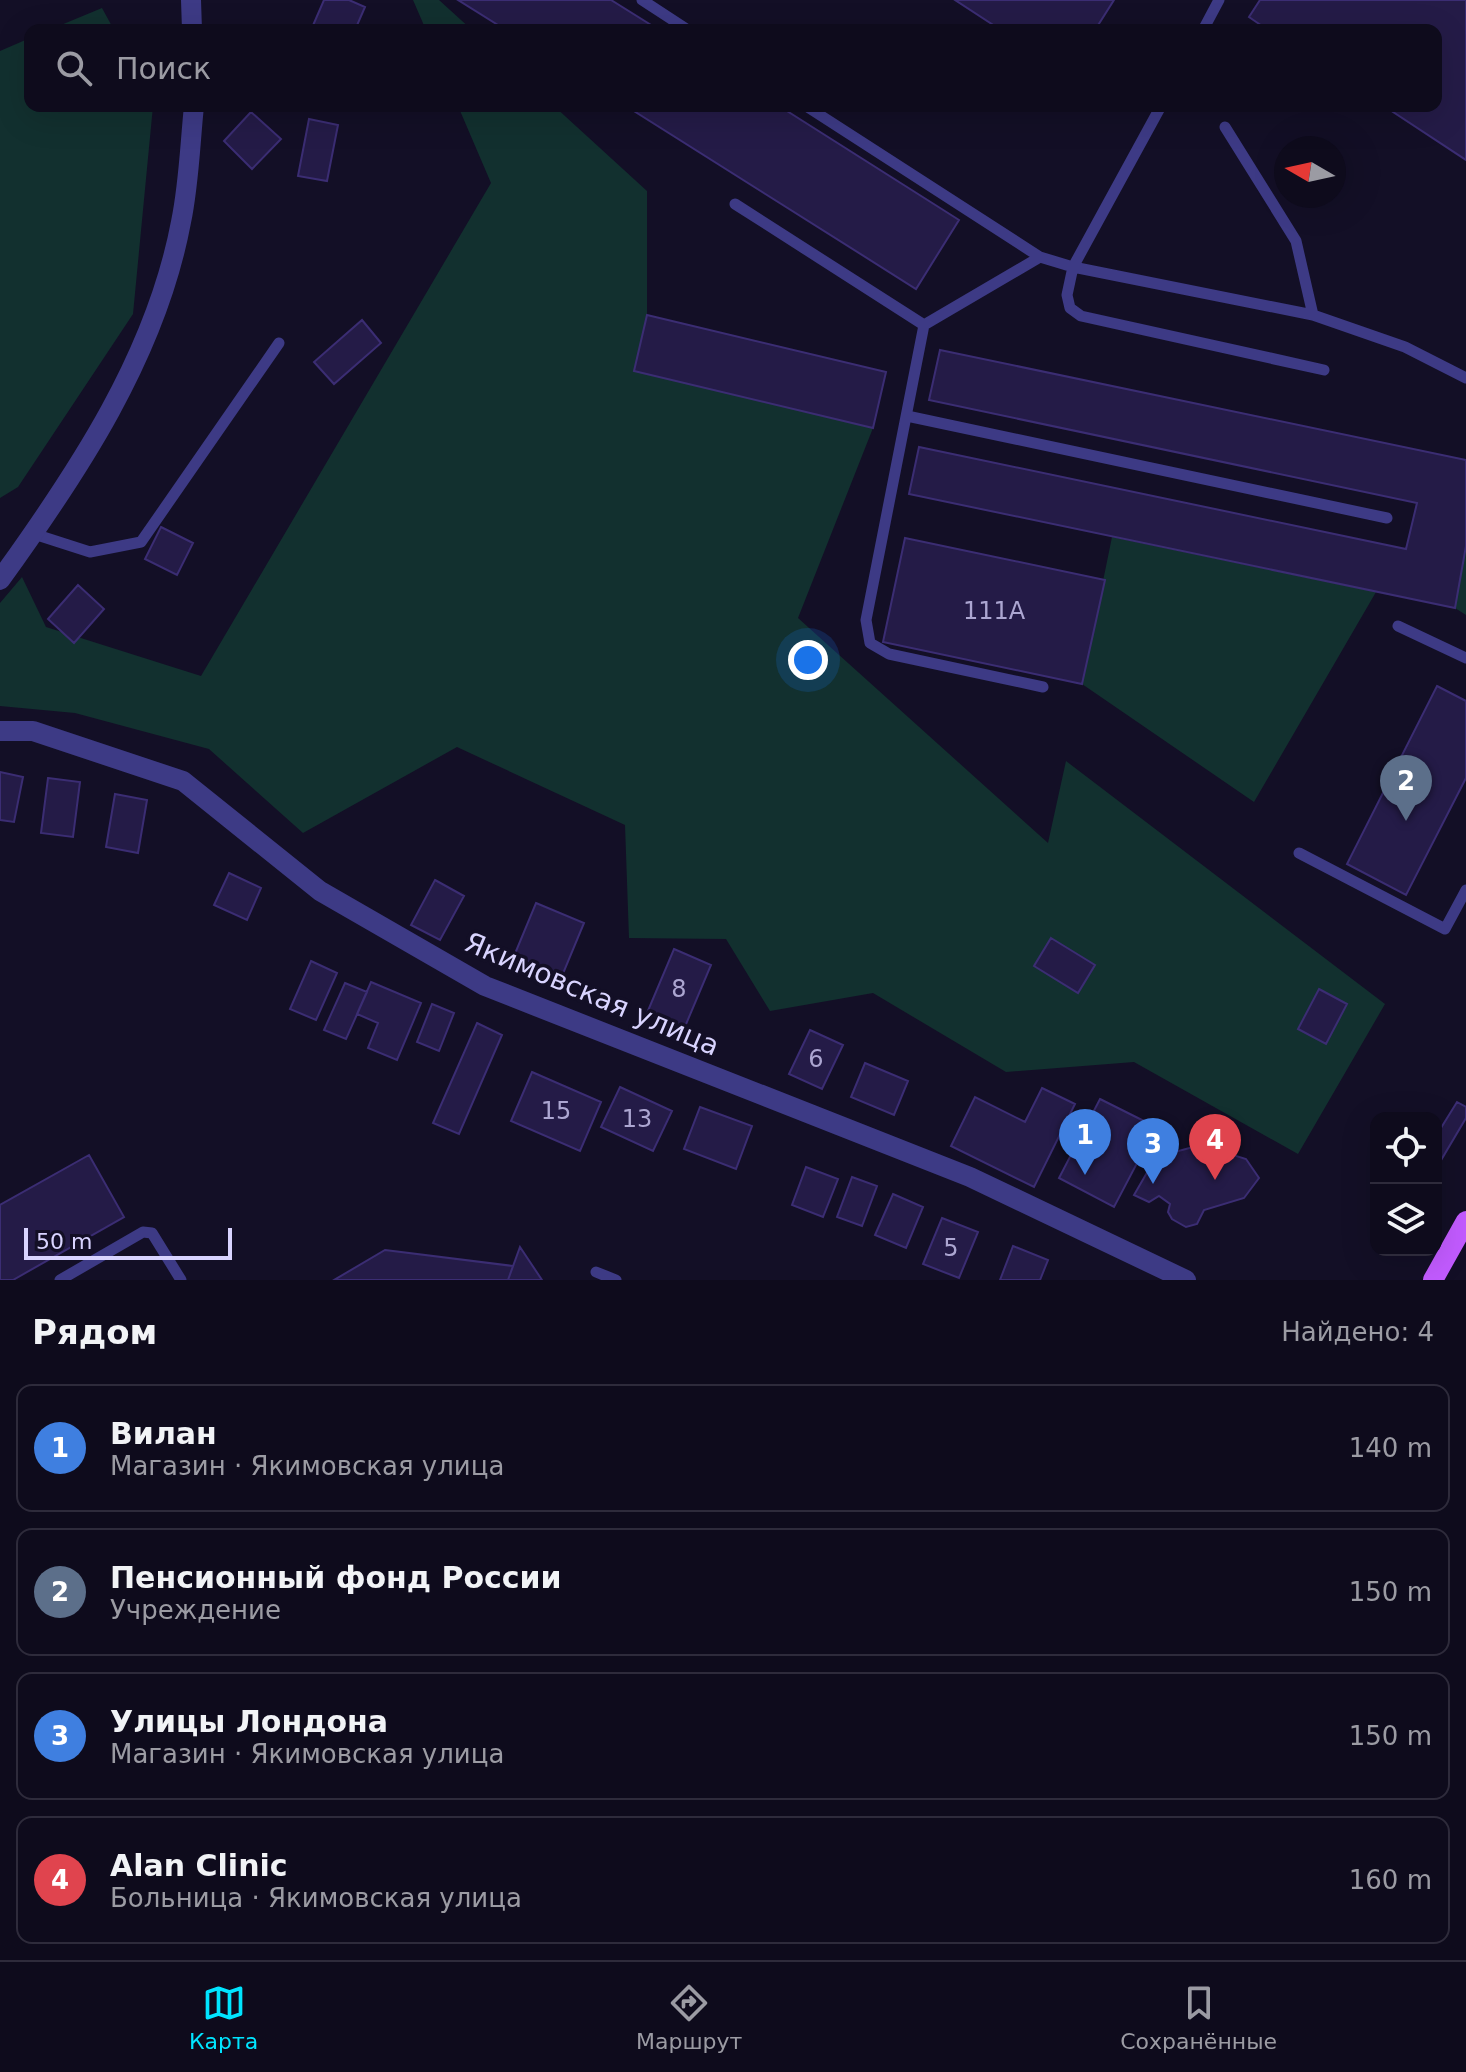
<!DOCTYPE html>
<html lang="ru">
<head>
<meta charset="utf-8">
<style>
  :root { --surface:#0e0b1c; --page:#1c1929; --text:#f1f3f6; --muted:#9b9ba3; --line:#2e2b3b; --accent:#00e5ff }
  body { margin:0; font-family:"DejaVu Sans",sans-serif; background:var(--page); color:var(--text) }
  .controls { position:absolute; right:24px; bottom:24px; display:grid; overflow:hidden; border-radius:16px; box-shadow:0 8px 32px #0002 }
  .controls button { width:72px; height:72px; display:grid; place-items:center; padding:0; border:0; border-bottom:2px solid var(--line); background:var(--surface); color:var(--text); font:40px sans-serif }
  .compass { position:absolute; left:1274px; top:136px; width:72px; height:72px; border-radius:50%; background:var(--surface); box-shadow:0 8px 32px #0002; rotate:279deg }
  .scale { position:absolute; left:24px; bottom:20px; width:208px; box-sizing:border-box; padding-left:8px; border:4px solid #d9d4ff; border-top:0; font-size:22px; line-height:28px; white-space:nowrap; color:#d9d4ff; -webkit-text-stroke:6px #130f26; paint-order:stroke }
  .you { position:absolute; left:808px; top:660px; width:28px; height:28px; margin:-20px; border:6px solid #fff; border-radius:50%; background:#1a73e8; box-shadow:0 0 0 12px #1a73e833 }
  .badge { display:grid; place-items:center; width:52px; height:52px; border-radius:50%; background:var(--accent); color:#fff; font-size:26px; font-weight:700 }
  .pin { position:absolute; translate:-50% -66px; filter:drop-shadow(0 2px 4px #0008) }
  .pin::after { content:''; position:absolute; top:42px; width:28px; height:24px; background:inherit; clip-path:polygon(0 0,100% 0,50% 100%) }
  .list { margin:0; padding:0; list-style:none }
  h2 { display:flex; justify-content:space-between; align-items:center; height:104px; margin:0; padding:0 32px; font-size:34px }
  h2 small { font-size:26px; font-weight:400; color:var(--muted) }
  .list li { display:grid; grid-template-columns:52px 1fr auto; gap:24px; align-items:center; box-sizing:border-box; height:128px; margin:0 16px 16px; padding:0 16px; border:2px solid var(--line); border-radius:16px }
  .list b { display:block; font-size:30px; white-space:nowrap }
  .list p { margin:0; font-size:26px; white-space:nowrap; color:var(--muted) }
  .list em { font-size:26px; font-style:normal; color:var(--muted) }
  .icon { flex:none; width:44px; height:44px; fill:none; stroke:currentColor; stroke-width:2; stroke-linecap:round; stroke-linejoin:round }
  .map { position:relative; flex:none; width:1466px; height:1280px; overflow:hidden }
  .search { position:absolute; background:var(--surface); box-shadow:0 8px 32px #0002; left:24px; right:24px; top:24px; height:88px; display:flex; align-items:center; gap:20px; box-sizing:border-box; padding:0 28px; border-radius:16px; color:var(--muted); font-size:30px }
  .sheet { height:680px; background:var(--surface) }
  nav { display:flex; justify-content:space-around; align-items:center; box-sizing:border-box; height:112px; border-top:2px solid var(--line); background:var(--surface); font-size:22px; color:var(--muted) }
  nav a { display:grid; justify-items:center; gap:4px }
  nav .on { color:var(--accent) }
  .map>svg:first-child { display:block }
  .green { fill:#12302f }
  .building { fill:#241b47; stroke:#3b2d73; stroke-width:2 }
  .lines { fill:none; stroke-linecap:round; stroke-linejoin:round }
  .lane { stroke:#3d3a85; stroke-width:11 }
  .street { stroke:#3d3a85; stroke-width:20 }
  .primary { stroke:#c25bff; stroke-width:20 }
  .labels { text-anchor:middle; dominant-baseline:central; stroke-width:7; stroke-linejoin:round; paint-order:stroke }
  .number-label { font-size:24px; fill:#aca6d1 }
  .street-label { font-size:28px; fill:#d9d4ff; stroke:#130f26 }
</style>
</head>
<body>
<div class="map">
<svg width="1466" height="1280" viewBox="0 0 1466 1280">
  <rect width="100%" height="100%" fill="#130f26"/>
  <path class="green" d="M 413,0 L 439,0 L 472,30 L 426,30 Z
    M 102,8 L 114,30 L 49,30 Z
    M 30,38 L 30,106 L 153,106 L 133,314 L 18,487 L 0,498 L 0,51 Z
    M 458,106 L 554,106 L 647,191 L 647,315 L 634,371 L 873,428 L 798,618 L 1048,843 L 1066,761 L 1385,1004 L 1298,1154 L 1134,1062 L 1006,1072 L 873,993 L 770,1011 L 726,939 L 629,938 L 625,825 L 457,747 L 303,833 L 209,749 L 75,713 L 0,706 L 0,603 L 22,577 L 46,627 L 201,676 L 491,183 Z
    M 1112,537 L 1376,592 L 1254,802 L 1082,684 Z
    M 1466,546 L 1466,615 L 1455,608 Z"/>
  <path class="building" d="M 324,0 L 349,0 L 365,7 L 355,30 L 311,30 Z
    M 458,0 L 611,0 L 659,30 L 506,30 Z
    M 955,0 L 1114,0 L 1095,30 L 1001,30 Z
    M 1260,0 L 1466,0 L 1466,160 L 1384,106 L 1436,106 L 1436,30 L 1268,30 L 1249,17 Z
    M 626,106 L 779,106 L 959,220 L 916,289 Z
    M 251,112 L 281,139 L 252,169 L 224,141 Z
    M 309,119 L 338,125 L 327,181 L 298,176 Z
    M 647,315 L 886,372 L 873,428 L 634,371 Z
    M 362,320 L 381,343 L 334,384 L 314,362 Z
    M 940,350 L 1466,460 L 1466,546 L 1455,608 L 909,494 L 919,447 L 1406,549 L 1417,503 L 929,400 Z
    M 161,527 L 193,543 L 177,575 L 145,559 Z
    M 905,538 L 1105,580 L 1082,684 L 883,642 Z
    M 78,585 L 104,609 L 74,643 L 48,619 Z
    M 1437,686 L 1466,701 L 1466,778 L 1406,895 L 1347,864 Z
    M 0,772 L 23,777 L 14,822 L 0,820 Z
    M 48,778 L 80,782 L 73,837 L 41,833 Z
    M 115,794 L 147,800 L 138,853 L 106,847 Z
    M 229,873 L 261,888 L 247,920 L 214,905 Z
    M 435,880 L 464,896 L 440,940 L 411,925 Z
    M 536,903 L 584,923 L 562,976 L 514,956 Z
    M 1051,938 L 1095,965 L 1078,993 L 1034,966 Z
    M 674,949 L 711,965 L 684,1029 L 647,1013 Z
    M 311,961 L 337,973 L 316,1020 L 290,1009 Z
    M 371,982 L 421,1003 L 397,1060 L 368,1048 L 378,1023 L 357,1014 Z
    M 345,983 L 367,992 L 346,1039 L 324,1030 Z
    M 1319,989 L 1347,1004 L 1326,1044 L 1298,1029 Z
    M 432,1004 L 454,1013 L 439,1051 L 417,1042 Z
    M 477,1023 L 502,1035 L 459,1134 L 433,1123 Z
    M 810,1030 L 843,1045 L 822,1089 L 789,1074 Z
    M 865,1063 L 908,1081 L 894,1115 L 851,1097 Z
    M 532,1072 L 601,1102 L 580,1151 L 511,1121 Z
    M 620,1087 L 672,1111 L 653,1151 L 601,1127 Z
    M 1042,1088 L 1075,1104 L 1034,1187 L 951,1146 L 975,1097 L 1025,1122 Z
    M 1100,1099 L 1156,1127 L 1114,1207 L 1059,1178 Z
    M 1457,1102 L 1466,1107 L 1466,1118 L 1437,1167 L 1436,1136 Z
    M 700,1107 L 752,1126 L 736,1169 L 684,1149 Z
    M 1223,1139 L 1236,1156 L 1246,1159 L 1259,1178 L 1244,1198 L 1204,1210 L 1197,1224 L 1186,1227 L 1172,1219 L 1168,1212 L 1170,1204 L 1159,1196 L 1149,1202 L 1134,1195 L 1156,1157 Z
    M 89,1155 L 124,1217 L 13,1280 L 0,1280 L 0,1205 Z
    M 806,1167 L 838,1179 L 823,1217 L 792,1205 Z
    M 852,1177 L 877,1186 L 862,1226 L 837,1217 Z
    M 893,1194 L 923,1207 L 906,1248 L 875,1235 Z
    M 942,1218 L 978,1232 L 959,1278 L 923,1264 Z
    M 1013,1246 L 1048,1260 L 1040,1280 L 1000,1280 Z
    M 520,1247 L 542,1280 L 508,1280 Z
    M 385,1250 L 513,1266 L 508,1280 L 334,1280 Z"/>
  <g class="lines">
    <path class="lane" d="M 642,0 L 688,30
      M 1203,30 L 1219,0
      M 806,106 L 1040,257 L 1073,267 L 1313,315 L 1405,347 L 1466,378
      M 1161,106 L 1073,267 L 1067,295 L 1070,308 L 1081,316 L 1324,370
      M 1225,127 L 1296,241 L 1313,315
      M 735,204 L 924,325 L 1040,257
      M 924,325 L 866,620 L 870,643 L 889,654 L 1043,687
      M 907,416 L 1387,518
      M 34,534 L 90,552 L 141,542 L 279,343
      M 1398,626 L 1466,658
      M 1299,853 L 1445,929 L 1466,890
      M 596,1272 L 616,1280
      M 60,1280 L 143,1232 L 152,1233 L 181,1280"/>
    <path class="street" d="M 191,0 L 192,30
      M 0,580 C 78,472 156,355 181,222 C 189,184 190,144 194,106
      M 0,731 L 33,731 L 183,781 L 320,891 L 485,986 L 970,1177 L 1186,1280"/>
    <path class="primary" d="M 1433,1280 L 1466,1221"/>
  </g>
  <g class="labels">
    <g class="number-label">
      <text x="994" y="611">111А</text>
      <text x="679" y="989">8</text>
      <text x="816" y="1059">6</text>
      <text x="556" y="1111">15</text>
      <text x="637" y="1119">13</text>
      <text x="951" y="1248">5</text>
    </g>
    <g class="street-label">
      <text transform="translate(592 994) rotate(23)">Якимовская улица</text>
    </g>
  </g>
</svg>
<div class="controls">
<button><svg class="icon" aria-label="locate" viewBox="0 0 24 24"><circle cx="12" cy="12" r="6"/><path d="M12 2v4M12 18v4M2 12h4M18 12h4"/></svg></button>
<button><svg class="icon" aria-label="layers" viewBox="0 0 24 24"><path d="M12 4l9 5-9 5-9-5zM3 14l9 5 9-5"/></svg></button>
</div>
<svg class="compass" viewBox="-18 -18 36 36"><path d="M0-13l5 13h-10z" fill="#e53935"/><path d="M0 13l5-13h-10z" fill="#9b9ba3"/></svg>
<div class="scale">50 m</div>
<div class="you"></div>
<div class="pin badge" style="left:1085px;top:1175px;background:#3f7fe0">1</div>
<div class="pin badge" style="left:1406px;top:821px;background:#5c6f8a">2</div>
<div class="pin badge" style="left:1153px;top:1184px;background:#3f7fe0">3</div>
<div class="pin badge" style="left:1215px;top:1180px;background:#e0444e">4</div>
<div class="search"><svg class="icon" aria-label="search" viewBox="0 0 24 24"><circle cx="10" cy="10" r="6"/><path d="M15 15l6 6"/></svg>Поиск</div>
</div>
<section class="sheet">
<h2>Рядом<small>Найдено: 4</small></h2>
<ul class="list">
<li><span class="badge" style="background:#3f7fe0">1</span><div><b>Вилан</b><p>Магазин · Якимовская улица</p></div><em>140 m</em></li>
<li><span class="badge" style="background:#5c6f8a">2</span><div><b>Пенсионный фонд России</b><p>Учреждение</p></div><em>150 m</em></li>
<li><span class="badge" style="background:#3f7fe0">3</span><div><b>Улицы Лондона</b><p>Магазин · Якимовская улица</p></div><em>150 m</em></li>
<li><span class="badge" style="background:#e0444e">4</span><div><b>Alan Clinic</b><p>Больница · Якимовская улица</p></div><em>160 m</em></li>
</ul>
</section>
<nav>
<a class="on"><svg class="icon" aria-label="map" viewBox="0 0 24 24"><path d="M3 6l6-2 6 2 6-2v14l-6 2-6-2-6 2zM9 4v14M15 6v14"/></svg>Карта</a>
<a><svg class="icon" aria-label="directions" viewBox="0 0 24 24"><path d="M12 3l9 9-9 9-9-9zM9 14v-3h6M13 9l2 2-2 2"/></svg>Маршрут</a>
<a><svg class="icon" aria-label="saved" viewBox="0 0 24 24"><path d="M7 4h10v16l-5-4-5 4z"/></svg>Сохранённые</a>
</nav>
</body>
</html>
